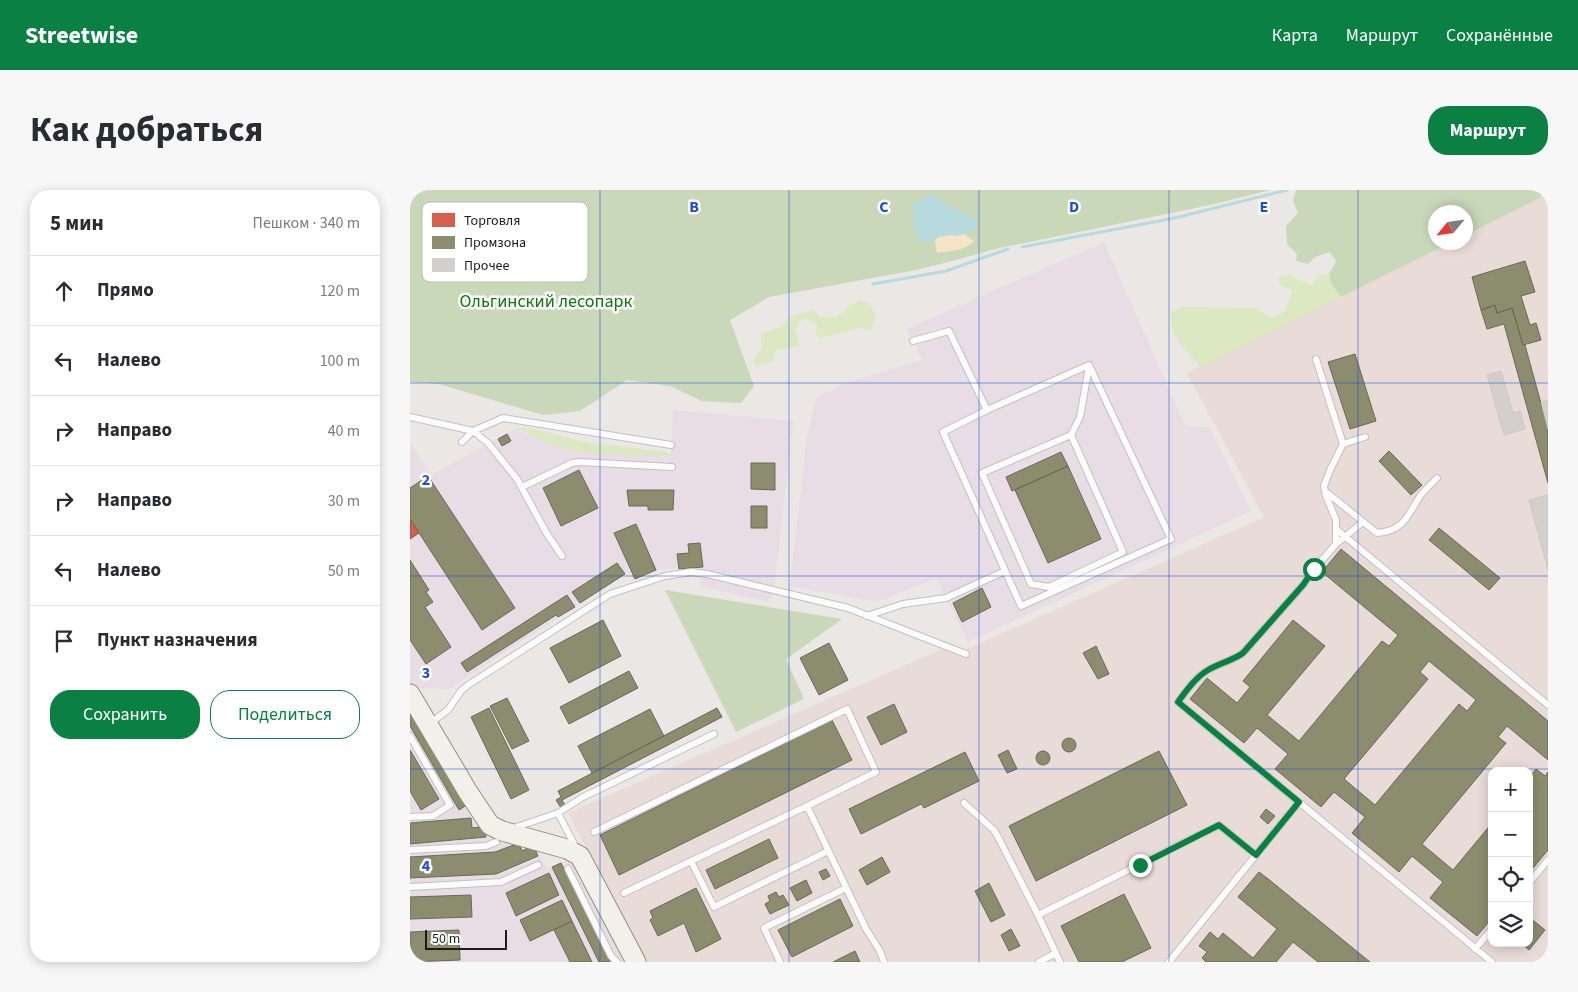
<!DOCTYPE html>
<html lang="ru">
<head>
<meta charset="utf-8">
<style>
  :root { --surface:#fff; --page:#f7f7f7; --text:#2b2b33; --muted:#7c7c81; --line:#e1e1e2; --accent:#0b8043 }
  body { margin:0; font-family:"Source Sans 3",sans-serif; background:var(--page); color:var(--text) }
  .controls { position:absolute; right:15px; bottom:15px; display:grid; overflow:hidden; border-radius:10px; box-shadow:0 2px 12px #0003 }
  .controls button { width:45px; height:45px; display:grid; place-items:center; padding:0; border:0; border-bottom:1px solid var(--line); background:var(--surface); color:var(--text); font:25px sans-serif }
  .compass { position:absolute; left:1018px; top:15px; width:45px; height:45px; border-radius:50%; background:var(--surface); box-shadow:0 2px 12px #0003; rotate:241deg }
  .scale { position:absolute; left:15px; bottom:12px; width:82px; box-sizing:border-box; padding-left:5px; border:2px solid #1b1b1b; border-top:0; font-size:14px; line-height:18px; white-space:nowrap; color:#1b1b1b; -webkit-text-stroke:4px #fff; paint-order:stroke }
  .stop { position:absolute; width:15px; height:15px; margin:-11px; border:4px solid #0b8043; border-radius:50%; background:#fff }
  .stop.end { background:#0b8043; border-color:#fff; box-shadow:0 1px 5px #0008 }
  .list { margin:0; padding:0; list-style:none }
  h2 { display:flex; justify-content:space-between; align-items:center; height:65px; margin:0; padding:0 20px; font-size:21px }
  h2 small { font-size:16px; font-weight:400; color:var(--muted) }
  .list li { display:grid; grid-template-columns:32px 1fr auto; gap:15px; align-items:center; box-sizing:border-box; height:70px; padding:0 20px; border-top:1px solid var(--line) }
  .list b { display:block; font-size:19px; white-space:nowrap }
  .list em { font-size:16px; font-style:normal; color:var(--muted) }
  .actions { display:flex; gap:10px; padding:15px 20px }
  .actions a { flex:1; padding:11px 0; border:1px solid var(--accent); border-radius:20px; text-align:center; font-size:18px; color:var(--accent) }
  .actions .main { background:var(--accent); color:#fff }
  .icon { flex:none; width:28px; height:28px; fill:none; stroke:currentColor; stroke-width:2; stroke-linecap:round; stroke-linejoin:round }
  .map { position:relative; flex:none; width:1138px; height:772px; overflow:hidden; border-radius:20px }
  header { display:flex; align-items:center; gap:30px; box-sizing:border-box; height:70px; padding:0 25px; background:var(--accent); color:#fff }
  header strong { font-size:24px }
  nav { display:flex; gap:28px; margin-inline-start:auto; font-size:18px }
  .intro { display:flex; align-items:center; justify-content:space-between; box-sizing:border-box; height:120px; padding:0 30px }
  h1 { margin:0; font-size:35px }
  .button { padding:12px 22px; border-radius:20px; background:var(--accent); color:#fff; font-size:18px; font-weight:700 }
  main { display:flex; gap:30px; padding:0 30px }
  aside { flex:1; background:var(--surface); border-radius:20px; box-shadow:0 2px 12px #0003 }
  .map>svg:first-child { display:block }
  .industrial { fill:#e8dce5 }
  .military { fill:#e9dbd7; fill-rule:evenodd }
  .grass { fill:#dbe8c2 }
  .forest { fill:#c8d8b9 }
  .sand { fill:#f5e5c6 }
  .water { fill:#b7dade }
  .shops { fill:#d6604d; stroke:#9e4b3e }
  .industry { fill:#8c8c6e; stroke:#6a6a55; fill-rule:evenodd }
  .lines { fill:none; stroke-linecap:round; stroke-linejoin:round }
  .stream { stroke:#b7dade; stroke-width:3 }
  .building { fill:#d2cfcc; stroke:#cdc8c5 }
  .lane-casing { stroke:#c2c1c0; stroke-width:8 }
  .secondary-casing { stroke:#94927c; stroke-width:21 }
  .lane { stroke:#fcfbfb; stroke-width:6 }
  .secondary { stroke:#f2f1e9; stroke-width:19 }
  .route { stroke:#0b8043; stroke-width:6 }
  .grid { fill:none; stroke:#1d4ed8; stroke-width:1; stroke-opacity:0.55 }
  .labels { text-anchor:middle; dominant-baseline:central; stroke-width:5; stroke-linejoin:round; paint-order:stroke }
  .park-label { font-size:18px; fill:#10770c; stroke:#fff }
  .key { fill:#fff; stroke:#bbb; stroke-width:1 }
  .key-label { font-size:14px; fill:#1b1b1b }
  .grid-label { font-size:16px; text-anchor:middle; font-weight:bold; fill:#1d4ed8; stroke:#fff; stroke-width:5; stroke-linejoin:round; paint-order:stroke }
</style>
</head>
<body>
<header>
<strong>Streetwise</strong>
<nav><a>Карта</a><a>Маршрут</a><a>Сохранённые</a></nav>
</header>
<div class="intro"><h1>Как добраться</h1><a class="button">Маршрут</a></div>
<main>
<aside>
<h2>5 мин<small>Пешком · 340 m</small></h2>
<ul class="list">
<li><svg class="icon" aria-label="ahead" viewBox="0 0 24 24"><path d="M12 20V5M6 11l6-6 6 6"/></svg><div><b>Прямо</b></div><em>120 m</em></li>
<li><svg class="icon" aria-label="left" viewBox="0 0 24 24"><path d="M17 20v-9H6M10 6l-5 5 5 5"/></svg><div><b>Налево</b></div><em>100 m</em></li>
<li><svg class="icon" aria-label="right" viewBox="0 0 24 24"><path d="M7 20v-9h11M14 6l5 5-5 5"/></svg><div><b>Направо</b></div><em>40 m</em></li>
<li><svg class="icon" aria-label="right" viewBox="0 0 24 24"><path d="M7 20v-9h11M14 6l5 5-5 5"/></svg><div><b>Направо</b></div><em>30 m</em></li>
<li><svg class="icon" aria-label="left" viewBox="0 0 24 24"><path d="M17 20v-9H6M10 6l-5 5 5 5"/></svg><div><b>Налево</b></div><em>50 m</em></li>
<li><svg class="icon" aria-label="arrive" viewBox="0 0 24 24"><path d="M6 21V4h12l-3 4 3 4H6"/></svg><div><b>Пункт назначения</b></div></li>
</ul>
<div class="actions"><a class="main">Сохранить</a><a>Поделиться</a></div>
</aside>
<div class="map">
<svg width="1138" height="772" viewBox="0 0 1138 772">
  <rect width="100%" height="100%" fill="#eae7e4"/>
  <path class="industrial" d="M 694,52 L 775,236 L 800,238 L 841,321 L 558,452 L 526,388 L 467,412 L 380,396 L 397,247 L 406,209 L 416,202 L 442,191 L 512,170 L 497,139 Z
    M 263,220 L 383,231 L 364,400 L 360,412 L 290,396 L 292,377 L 246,380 L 225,389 L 217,382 L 39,499 L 3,498 L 0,493 L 0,252 L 21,285 L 107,238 L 116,244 L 261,267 Z
    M 0,526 L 61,628 L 73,638 L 123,655 L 137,679 L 151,673 L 162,670 L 217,772 L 0,772 Z"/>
  <path class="military" d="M 1132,0 L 1138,0 L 1138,772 L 236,772 L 158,623 L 532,459 L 554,468 L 557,459 L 854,327 L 777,183 L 1040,53 L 1056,52 L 1056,45 L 1130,8 ZM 1082,581 L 1119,581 L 1119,753 L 1082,753 Z"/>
  <path class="grass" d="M 919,84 L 922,95 L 931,107 L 791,177 C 777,162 757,144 762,121 L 773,117 L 847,118 L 860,128 L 875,121 L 883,101 L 870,95 L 869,87 L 878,85 L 902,95 L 909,85 Z
    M 449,111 L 459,112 L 466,125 L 461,141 L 449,138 L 409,149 L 406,142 L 407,136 L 398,129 L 389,131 L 385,139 L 390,156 L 366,160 L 363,171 L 347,176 L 343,172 L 352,158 L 351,144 L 368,138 L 383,126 L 404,120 L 411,127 L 426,127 Z
    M 107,238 L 120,238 L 174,252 L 257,262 L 262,267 L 172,263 L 136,253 Z"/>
  <path class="forest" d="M 0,0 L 860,0 L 800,15 L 585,59 L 546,70 L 506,80 L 359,107 L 320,130 L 344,196 L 331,213 L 292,211 L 260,196 L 217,190 L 170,221 L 133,225 L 29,194 L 0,192 Z
    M 886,0 L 1132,0 L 1130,8 L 1056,45 L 1056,22 L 1026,22 L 1026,52 L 1040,53 L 931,107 L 922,95 L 919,84 L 926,71 L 920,62 L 905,67 L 898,74 L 886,71 L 887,64 L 877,54 L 876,36 L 888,23 L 883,11 Z
    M 255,400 L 432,429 L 376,469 L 394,509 L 326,542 Z"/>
  <path class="sand" d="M 543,44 L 547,46 L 554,44 L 564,51 C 556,61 538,61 527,63 L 525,51 L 528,47 Z"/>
  <path class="water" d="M 523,4 L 533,12 L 560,27 L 565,29 L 567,32 L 564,41 L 547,46 C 537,42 524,50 514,52 L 506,46 L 502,24 L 505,20 L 502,15 L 503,13 C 510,12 516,7 523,4 Z"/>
  <path class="shops" d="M 0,329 L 9,343 L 0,349 Z"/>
  <path class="industry" d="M 1115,71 L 1125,102 L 1111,106 L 1120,135 L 1126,133 L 1131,150 L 1113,155 L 1102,118 L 1087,123 L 1085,115 L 1071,120 L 1062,87 Z
    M 1085,115 L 1087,123 L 1102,118 L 1113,155 L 1115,155 L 1138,239 L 1138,293 L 1094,134 L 1077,139 L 1071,120 Z
    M 945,164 L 966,231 L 940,239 L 918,172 Z
    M 97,244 L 101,251 L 92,256 L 88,249 Z
    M 979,261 L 1012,295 L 1001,305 L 969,271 Z
    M 651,262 L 658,276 L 602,301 L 596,287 Z
    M 341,273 L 365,273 L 365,300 L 341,299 Z
    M 658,276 L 691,349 L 638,373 L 605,300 Z
    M 169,280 L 188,318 L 151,336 L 133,298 Z
    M 18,286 L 105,418 L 72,440 L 0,329 L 0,298 Z
    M 217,300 L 264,300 L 263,320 L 238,320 L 238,316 L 219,316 Z
    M 341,316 L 357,316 L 357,338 L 341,338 Z
    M 226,334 L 246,380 L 225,389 L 204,343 Z
    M 1029,338 L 1090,388 L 1079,400 L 1019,350 Z
    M 290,353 L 293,377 L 269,379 L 267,364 L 279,363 L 278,354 Z
    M 931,359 L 1138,531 L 1138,570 L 1097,536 L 1088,547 L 1096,553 L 1012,654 L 1043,680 L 1082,633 L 1082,728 L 1067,746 L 1020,708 L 1033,692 L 1002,666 L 989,682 L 942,643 L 955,627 L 924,602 L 911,617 L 865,579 L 878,564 L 847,538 L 834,553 L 780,509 L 797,488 L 827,513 L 840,497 L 833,491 L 883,430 L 915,456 L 857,525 L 889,551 L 972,451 L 979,456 L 988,445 L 912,382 ZM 1019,471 L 1066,510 L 1057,521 L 1049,514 L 965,615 L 934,589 L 1018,489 L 1010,482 Z
    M 0,370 L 19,400 L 16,402 L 23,412 L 15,417 L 41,457 L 16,474 L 0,450 Z
    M 207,373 L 215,384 L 170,413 L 162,402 Z
    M 572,398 L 581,417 L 552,432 L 543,413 Z
    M 157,405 L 165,417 L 148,427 L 146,425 L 57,482 L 51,473 Z
    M 193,430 L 211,466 L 159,493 L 140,458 Z
    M 419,453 L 438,490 L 409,505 L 390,468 Z
    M 686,456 L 699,484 L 688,489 L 673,463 Z
    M 219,481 L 228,498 L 159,534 L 150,517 Z
    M 97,508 L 119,551 L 102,559 L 80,516 Z
    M 0,509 L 60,613 L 49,620 L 0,536 Z
    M 484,514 L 497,542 L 471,555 L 457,527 Z
    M 79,518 L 119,600 L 101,609 L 61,527 Z
    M 307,518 L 312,527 L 152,610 L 155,615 L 151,618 L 146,610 L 151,607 L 148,601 Z
    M 240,519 L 254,546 L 182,583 L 168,556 Z
    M 422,530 L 442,570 L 209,685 L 190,645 Z
    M652 555a7 7 0 1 1 14 0a7 7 0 1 1-14 0Z
    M 0,560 L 29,609 L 11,620 L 0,601 Z
    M 598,560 L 607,579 L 597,583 L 588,565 Z
    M 749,561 L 777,615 L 626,691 L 599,636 Z
    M626 568a7 7 0 1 1 14 0a7 7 0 1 1-14 0Z
    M 555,562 L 569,591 L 514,618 L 511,614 L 451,644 L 439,619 Z
    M 1126,579 L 1135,586 L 1138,582 L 1138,660 L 1119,683 L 1119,588 Z
    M 856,619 L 865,626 L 858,634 L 850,627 Z
    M 61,628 L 62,638 L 71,637 L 71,640 L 75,639 L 76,647 L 0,654 L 0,633 Z
    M 359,649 L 368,668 L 305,699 L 296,680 Z
    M 109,653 L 112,661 L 123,655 L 128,666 L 86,684 L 0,688 L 0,667 L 85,662 Z
    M 472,667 L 480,682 L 457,695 L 449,680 Z
    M 151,673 L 200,772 L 189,772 L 142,677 Z
    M 416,679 L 420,686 L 413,690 L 409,682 Z
    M 849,682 L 857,688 L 960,772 L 908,772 L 883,752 L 866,772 L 796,772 L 792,768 L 797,762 L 789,756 L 800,742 L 808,749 L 813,743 L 843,768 L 867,739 L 828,707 Z
    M 139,683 L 149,705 L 106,726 L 96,703 Z
    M 396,690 L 402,703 L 387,711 L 380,698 Z
    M 579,693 L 595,725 L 581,732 L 565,701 Z
    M 286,698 L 311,749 L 286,762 L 274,733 L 248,746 L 240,730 L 243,728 L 240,721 Z
    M 366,702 L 369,707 L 373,705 L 379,715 L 360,724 L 355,714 L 360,711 L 358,706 Z
    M 714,704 L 741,758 L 712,772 L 669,772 L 651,736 Z
    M 61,705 L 62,727 L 0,729 L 0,707 Z
    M 430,709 L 443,736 L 382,767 L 368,740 Z
    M 152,710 L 162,731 L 120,751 L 110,730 Z
    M 1119,727 L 1135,740 L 1119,760 L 1111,753 L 1119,753 Z
    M 162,731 L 182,772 L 160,772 L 144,740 Z
    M 601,739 L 610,756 L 599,761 L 591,745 Z
    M 49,740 L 50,770 L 0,772 L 0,742 Z
    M 445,761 L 450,772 L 423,772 Z"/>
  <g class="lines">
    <path class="stream" d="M 612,57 L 765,28 L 877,0
      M 463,94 L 536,81 L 598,59"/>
  </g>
  <path class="building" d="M 1091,181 L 1103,223 L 1110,221 L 1115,239 L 1094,245 L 1077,185 Z
    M 1138,210 L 1138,239 L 1131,212 Z
    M 1138,305 L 1138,380 L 1119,310 Z"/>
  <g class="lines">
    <g class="lane-casing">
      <path id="lane" d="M 503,151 L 539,141 L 577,220 L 533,242 L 611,416 L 761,349 L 679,175 L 577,220
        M 906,169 L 933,254 L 955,247
        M 0,227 L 63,241 L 78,253 L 107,289 L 137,344 L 152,366
        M 661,245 L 713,362 L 639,397 L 621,394 L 572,283 L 661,245 L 670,227 L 679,176
        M 52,252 L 63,241 L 93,228 L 261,255
        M 112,297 L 162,273 L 170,272 L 262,277
        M 915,301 L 967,343 C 994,341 998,325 1010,306 C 1015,300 1021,294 1027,288
        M 953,332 L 926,354 L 904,379 L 893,395 L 833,463 C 822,471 809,473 798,480 C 786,487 776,501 768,512 L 1082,772
        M 926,339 L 1138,515
        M 926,354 L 926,330 L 916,306 L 914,296 L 920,280 L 933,254
        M 457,426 L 493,414 L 536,408 L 595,381
        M 19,534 L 38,520 L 51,501 L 58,495 L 200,404 L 255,386 L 281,382 L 297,384 L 438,418 L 556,464
        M 0,546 L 40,615 L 23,626 L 0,627
        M 554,613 L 584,640 L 588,647 L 628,725 L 650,772
        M 148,623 L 166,658
        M 101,639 L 148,623 L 173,607 L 304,544
        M 184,642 L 437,519 L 466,582 L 397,616
        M 0,660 L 76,656 L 86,652
        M 281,671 L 304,717 L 418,661
        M 158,679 L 201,766 L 207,772
        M 1119,693 L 1138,670
        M 0,697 L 91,692 L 128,675
        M 214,703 L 397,616 L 456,739 L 470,761 L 474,772
        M 628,725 L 809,635 L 846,665
        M 1065,759 L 1082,739
        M 370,772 L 354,738 L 436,698
        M 629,772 L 646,763
        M 759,772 L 889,612"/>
    </g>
    <g class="secondary-casing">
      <path id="secondary" d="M 0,504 L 58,602 L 80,635 L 92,641 L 157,659 L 170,666 L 226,772"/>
    </g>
    <use href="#lane" class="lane"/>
    <use href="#secondary" class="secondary"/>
  </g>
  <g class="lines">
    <path class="route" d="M 730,675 L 809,635 L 846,665 L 889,612 L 768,512 C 776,501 786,487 798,480 C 809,473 822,471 833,463 L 893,395 L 904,379"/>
  </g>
  <path class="grid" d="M 190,0 L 190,772M 379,0 L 379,772M 569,0 L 569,772M 759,0 L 759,772M 948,0 L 948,772M 0,193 L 1138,193M 0,386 L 1138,386M 0,579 L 1138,579"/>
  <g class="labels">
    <g class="park-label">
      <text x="136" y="111">Ольгинский лесопарк</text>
    </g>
  </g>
  <rect x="12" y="12" width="166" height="80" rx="8" class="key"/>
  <rect x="22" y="23" width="23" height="14" fill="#d6604d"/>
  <rect x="22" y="46" width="23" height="13" fill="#8c8c6e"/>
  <rect x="22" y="68" width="23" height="14" fill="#d2cfcc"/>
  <g class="key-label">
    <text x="54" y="35">Торговля</text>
    <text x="54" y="57">Промзона</text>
    <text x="54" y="80">Прочее</text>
  </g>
  <g class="grid-label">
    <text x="284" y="22">B</text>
    <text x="474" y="22">C</text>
    <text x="664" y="22">D</text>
    <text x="854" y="22">E</text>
    <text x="16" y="295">2</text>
    <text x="16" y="488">3</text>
    <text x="16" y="681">4</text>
  </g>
</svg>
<div class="controls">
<button>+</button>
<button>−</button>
<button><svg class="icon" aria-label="locate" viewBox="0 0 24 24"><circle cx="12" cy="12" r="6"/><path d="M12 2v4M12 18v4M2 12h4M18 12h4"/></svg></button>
<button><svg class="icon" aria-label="layers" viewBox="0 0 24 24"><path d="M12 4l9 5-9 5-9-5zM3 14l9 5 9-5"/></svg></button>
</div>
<svg class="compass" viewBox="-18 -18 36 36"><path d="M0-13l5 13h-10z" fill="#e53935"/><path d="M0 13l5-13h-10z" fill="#7c7c81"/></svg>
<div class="scale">50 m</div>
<div class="stop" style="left:904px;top:379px"></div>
<div class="stop end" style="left:730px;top:675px"></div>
</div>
</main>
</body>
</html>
